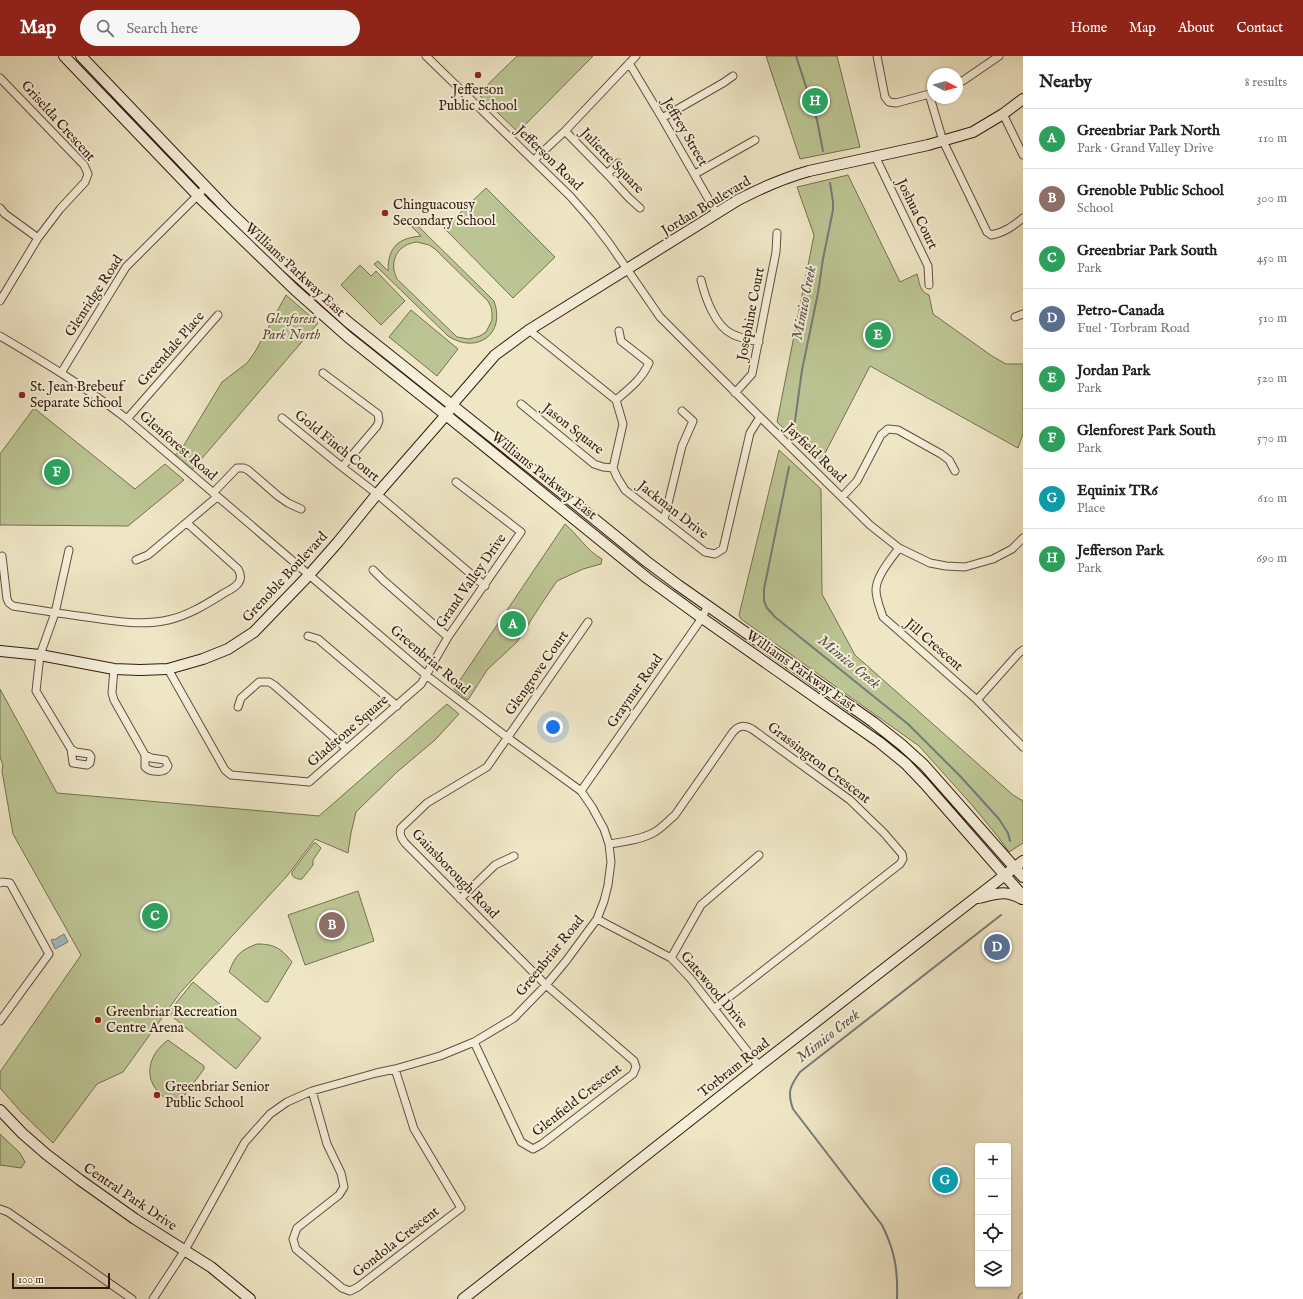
<!DOCTYPE html>
<html lang="en">
<head>
<meta charset="utf-8">
<style>
  :root { --surface:#fff; --page:#f6f6f6; --text:#222; --muted:#767676; --line:#e0e0e0; --accent:#8f2418 }
  body { margin:0; font-family:"IM FELL English",serif; background:var(--page); color:var(--text) }
  .controls { position:absolute; right:12px; bottom:12px; display:grid; overflow:hidden; border-radius:4px; box-shadow:0 1px 3px #0004 }
  .controls button { width:36px; height:36px; display:grid; place-items:center; padding:0; border:0; border-bottom:1px solid var(--line); background:var(--surface); color:var(--text); font:20px sans-serif }
  .compass { position:absolute; left:927px; top:12px; width:36px; height:36px; border-radius:50%; background:var(--surface); box-shadow:0 1px 3px #0004; rotate:96deg }
  .scale { position:absolute; left:12px; bottom:10px; width:98px; box-sizing:border-box; padding-left:4px; border:2px solid #351b0e; border-top:0; font-size:11px; line-height:14px; white-space:nowrap; color:#351b0e; -webkit-text-stroke:3px #f5efda; paint-order:stroke }
  .you { position:absolute; left:553px; top:671px; width:14px; height:14px; margin:-10px; border:3px solid #fff; border-radius:50%; background:#1a73e8; box-shadow:0 0 0 6px #1a73e833 }
  .badge { display:grid; place-items:center; width:26px; height:26px; border-radius:50%; background:var(--accent); color:#fff; font-size:13px; font-weight:700 }
  .pin { position:absolute; translate:-50% -50%; border:2px solid #fff; box-shadow:0 1px 4px #0006 }
  .list { margin:0; padding:0; list-style:none }
  h2 { display:flex; justify-content:space-between; align-items:center; height:52px; margin:0; padding:0 16px; font-size:17px }
  h2 small { font-size:13px; font-weight:400; color:var(--muted) }
  .list li { display:grid; grid-template-columns:26px 1fr auto; gap:12px; align-items:center; box-sizing:border-box; height:60px; padding:0 16px; border-top:1px solid var(--line) }
  .list b { display:block; font-size:15px; white-space:nowrap }
  .list p { margin:0; font-size:13px; white-space:nowrap; color:var(--muted) }
  .list em { font-size:13px; font-style:normal; color:var(--muted) }
  .icon { flex:none; width:22px; height:22px; fill:none; stroke:currentColor; stroke-width:2; stroke-linecap:round; stroke-linejoin:round }
  .map { position:relative; flex:none; width:1023px; height:1243px; overflow:hidden }
  header { display:flex; align-items:center; gap:24px; box-sizing:border-box; height:56px; padding:0 20px; background:var(--accent); color:#fff }
  header strong { font-size:19px }
  nav { display:flex; gap:22px; margin-inline-start:auto; font-size:14px }
  .search { width:280px; height:36px; background:var(--page); display:flex; align-items:center; gap:10px; box-sizing:border-box; padding:0 14px; border-radius:22px; color:var(--muted); font-size:15px }
  main { display:flex }
  aside { flex:1; background:var(--surface) }
  .map>svg:first-child { display:block }
  .green { fill:#bcc493; stroke:#787050; fill-rule:evenodd }
  .water { fill:#a0bcc1; stroke:#757c79 }
  .lines { fill:none; stroke-linecap:round; stroke-linejoin:round }
  .stream { stroke:#757c79; stroke-width:2 }
  .street-casing { stroke:#644e3c; stroke-width:9 }
  .secondary-casing { stroke:#351b0e; stroke-width:12 }
  .street { stroke:#f5efda; stroke-width:7 }
  .secondary { stroke:#f5efda; stroke-width:10 }
  .poi-dot { fill:#8f2418; stroke:#f5efda; stroke-width:1.5 }
  .labels { text-anchor:middle; dominant-baseline:central; stroke-width:4; stroke-linejoin:round; paint-order:stroke }
  .poi-label { font-size:14px; fill:#351b0e; stroke:#f5efda; text-anchor:start }
  .street-label { font-size:14px; fill:#351b0e; stroke:#f5efda }
  .park-label { font-size:14px; font-style:italic; fill:#5e4e36; stroke:#f5efda }
  .water-label { font-size:15px; font-style:italic; fill:#5a534d; stroke:#f5efda }
</style>
</head>
<body>
<header>
<strong>Map</strong>
<div class="search"><svg class="icon" aria-label="search" viewBox="0 0 24 24"><circle cx="10" cy="10" r="6"/><path d="M15 15l6 6"/></svg>Search here</div>
<nav><a>Home</a><a>Map</a><a>About</a><a>Contact</a></nav>
</header>
<main>
<div class="map">
<svg width="1023" height="1243" viewBox="0 0 1023 1243">
  <rect width="100%" height="100%" fill="#efe6c6"/>
  <filter id="stains"><feTurbulence type="fractalNoise" baseFrequency=".005" numOctaves="4"/><feColorMatrix values="0 0 0 0 .2 0 0 0 0 .09 0 0 0 0 .02 0 0 0 .5 -.17"/></filter>
  <radialGradient id="worn" r=".72"><stop offset=".6" stop-color="#630" stop-opacity="0"/><stop offset="1" stop-color="#630" stop-opacity=".3"/></radialGradient>
  <path class="green" d="M 517,0 L 593,0 L 518,76 L 478,38 Z
    M 766,0 L 837,0 L 860,91 L 800,103 Z
    M 848,119 L 900,226 L 917,218 C 920,227 919,235 929,239 L 933,258 L 992,300 L 1006,308 L 1023,308 L 1023,378 L 1018,392 L 870,310 L 820,407 L 777,366 L 814,179 L 797,131 Z
    M 486,132 L 555,201 L 513,242 L 444,172 Z
    M 415,167 L 494,245 C 506,278 477,299 448,280 L 374,208 L 378,205 L 388,215 C 388,191 398,182 421,180 L 412,171 ZM 417,186 L 429,189 L 435,193 L 488,245 L 491,251 L 492,257 L 492,264 L 486,276 L 480,280 L 469,283 L 457,281 L 397,223 C 388,205 398,188 417,186 Z
    M 360,209 L 371,220 L 376,215 L 405,245 L 381,269 L 341,229 Z
    M 286,239 L 318,267 L 192,414 L 175,399 L 181,394 L 222,326 L 247,307 L 255,296 Z
    M 411,254 L 458,293 L 437,320 L 389,281 Z
    M 34,352 L 135,433 L 165,408 L 184,424 L 128,470 L 0,469 L 0,398 Z
    M 779,394 L 821,433 L 822,538 L 855,599 L 1013,739 L 1023,745 L 1023,787 L 1009,796 L 999,782 L 972,749 L 919,690 L 741,563 L 739,559 Z
    M 565,468 C 578,479 587,495 602,503 L 601,508 L 583,513 L 557,525 L 540,550 L 517,586 L 487,614 L 468,644 L 466,643 L 454,633 Z
    M 0,633 L 57,737 L 319,760 L 447,648 L 459,658 L 435,684 L 397,716 L 356,756 L 351,777 L 348,797 L 315,783 L 287,820 L 180,937 L 123,1016 L 97,1028 L 53,1087 L 22,1057 L 0,1032 L 0,1016 L 81,899 L 13,778 L 2,715 L 3,709 L 0,701 Z
    M 314,787 L 316,787 L 321,792 L 313,804 L 313,809 L 302,823 C 299,824 294,822 292,819 L 292,816 Z
    M 358,835 L 374,885 L 305,909 L 288,859 Z
    M 257,888 C 274,888 281,892 292,906 L 268,946 L 265,946 L 229,916 C 235,900 240,894 257,888 Z
    M 193,926 L 261,982 L 236,1013 L 168,957 Z
    M 168,984 L 204,1010 L 204,1013 L 178,1048 C 145,1037 140,1005 168,984 Z
    M 0,1078 L 20,1097 L 25,1106 L 21,1112 L 0,1109 Z"/>
  <path class="water" d="M 64,878 L 68,886 L 55,893 L 51,884 L 53,883 L 54,884 Z"/>
  <g class="lines">
    <path class="stream" d="M 796,0 L 817,64 L 823,95
      M 794,372 L 802,314 L 818,237 L 823,203 L 833,154 L 833,146 L 830,127
      M 789,411 L 764,533 L 764,545 L 767,552 L 775,561 L 908,668 L 961,721 L 999,763 L 1008,777 L 1010,785
      M 897,1243 C 898,1214 895,1195 882,1169 L 793,1053 C 787,1036 790,1030 800,1016 L 1001,859"/>
    <g class="street-casing">
      <path id="street" d="M 426,0 L 570,140 L 592,165 L 609,187 L 660,261 L 760,361 L 870,469 L 899,492 L 930,507 L 946,510 L 965,511 L 993,503 L 1012,493 L 1023,482
        M 877,0 L 885,41 L 889,46 L 896,47 L 933,37
        M 629,7 L 662,62 L 717,158
        M 0,22 L 84,109 L 88,118 L 85,126 L 60,153 L 38,182 L 0,245
        M 957,27 L 964,24 L 999,0
        M 929,38 L 943,85 L 987,176 L 991,179 C 1004,177 1013,170 1023,162
        M 1003,58 L 1023,99
        M 662,62 L 723,27 L 733,20
        M 565,75 L 607,118 L 629,142 L 640,152
        M 875,100 L 928,210 L 929,229
        M 534,104 L 565,75 L 636,0
        M 607,118 L 618,107
        M 695,118 L 755,84
        M 0,152 L 5,158 L 38,182
        M 701,224 C 705,241 715,270 732,278 C 740,282 750,284 759,286
        M 1015,261 L 1023,258
        M 529,274 L 616,344 L 623,368 L 613,412 L 617,421 L 625,434 L 705,496 L 715,498 L 723,493 L 750,377 L 760,361
        M 0,280 C 44,306 87,332 127,363 L 426,619 L 508,682 L 581,735 L 592,751 L 604,773 L 609,788 L 611,806 L 608,829 L 604,845 L 597,863 L 566,905 L 546,929 L 514,962 L 474,986 L 440,1000 L 395,1013 L 376,1017 L 312,1035 L 287,1046 L 270,1058 L 245,1086 L 185,1194 L 153,1243
        M 61,317 L 126,211 L 206,131
        M 323,317 L 378,358 L 379,365 L 377,370 L 342,411
        M 735,337 L 752,318 L 776,196 L 777,177
        M 616,344 C 629,333 642,323 649,307 L 621,285 L 619,275
        M 521,348 L 594,408 L 603,411 L 613,412
        M 282,362 L 342,411 L 377,438 L 485,530
        M 127,363 L 218,259
        M 213,437 L 237,412 L 244,412 L 248,414 L 278,440 L 288,447 L 301,453
        M 842,441 L 857,425 L 881,379 L 888,373 L 898,374 L 941,398 L 949,404 L 955,415
        M 664,464 L 682,390 L 693,365 L 682,355
        M 899,492 C 891,503 876,520 876,534 C 876,543 880,552 883,561 L 977,644 L 1023,691
        M 69,494 L 55,557 L 40,599 L 36,635 L 71,693 L 73,707 L 87,709 L 90,707 L 91,701 L 89,698 L 76,696 L 71,693
        M 2,500 L 7,543 L 9,547 L 13,550 C 38,554 62,558 86,561 C 113,565 141,570 168,564 C 190,559 208,547 226,536 C 236,531 245,525 238,513 L 187,467
        M 136,504 L 148,499 L 217,441
        M 373,514 L 383,524 L 448,581
        M 308,580 L 318,583 L 397,650
        M 114,613 L 112,637 L 114,644 L 145,699 L 145,711 C 150,716 165,718 168,710 L 165,704 L 151,702 L 145,699
        M 168,613 L 225,714 L 231,719 L 309,726 L 421,628 L 448,581 L 521,476 L 456,426
        M 977,644 L 1019,597 L 1023,594
        M 238,651 L 241,642 L 259,626 L 269,626 L 274,629 L 346,692
        M 581,735 L 702,562 L 708,549
        M 609,788 C 623,786 639,784 653,777 C 661,773 668,765 675,759 L 733,676 C 739,669 744,669 752,673 L 850,744 L 884,777 L 902,798 L 903,803 L 900,808 L 715,952
        M 0,827 L 2,826 L 10,827 L 49,898 L 0,965
        M 460,843 L 495,809 L 514,800
        M 597,863 L 671,902 L 690,922 L 759,1010
        M 671,902 L 701,849 L 759,799
        M 474,986 L 521,1086 L 533,1093 L 542,1088 L 633,1018 L 636,1011 L 634,1005 L 546,929 L 405,787 C 401,782 399,778 401,772 L 427,747 L 487,711 L 588,566
        M 312,1035 L 327,1088 L 341,1117 L 344,1131 L 339,1139 L 297,1172 L 293,1183 L 296,1193 L 342,1232 L 350,1235 L 358,1231 L 461,1152 L 414,1073 L 395,1013
        M 0,1153 L 8,1156 L 132,1243
        M 1022,1243 L 1023,1241"/>
    </g>
    <g class="secondary-casing">
      <path id="secondary" d="M 64,0 L 204,146 L 295,234 L 348,281 L 446,359 L 647,522 L 702,562 L 879,686 L 906,708 L 925,728 L 1023,840
        M 81,0 L 227,153 L 286,210 L 348,266 L 587,457 L 646,505 L 678,529 L 873,666 L 902,689 L 924,709 L 1023,821
        M 0,595 L 40,599 L 114,613 L 140,614 L 168,613 L 203,603 L 228,593 L 254,576 L 309,519 L 338,486 L 377,438 L 446,359 L 456,344 L 495,299 L 529,274 L 738,144 C 761,132 784,122 809,115 L 928,89 L 973,76 L 1003,58 L 1023,43
        M 978,842 C 996,838 1005,833 1022,843
        M 0,1054 L 22,1077 L 46,1098 L 80,1124 L 135,1163 L 211,1211 L 250,1243
        M 463,1243 L 759,1010 L 1023,805"/>
    </g>
    <use href="#street" class="street"/>
    <use href="#secondary" class="secondary"/>
  </g>
  <g class="poi-dot">
    <circle cx="478" cy="19" r="4"/>
    <circle cx="385" cy="157" r="4"/>
    <circle cx="22" cy="339" r="4"/>
    <circle cx="98" cy="964" r="4"/>
    <circle cx="157" cy="1039" r="4"/>
  </g>
  <g class="labels">
    <g class="poi-label">
      <text x="478" y="34" text-anchor="middle">Jefferson<tspan x="478" dy="16">Public School</tspan></text>
      <text x="393" y="149">Chinguacousy<tspan x="393" dy="16">Secondary School</tspan></text>
      <text x="30" y="331">St. Jean Brebeuf<tspan x="30" dy="16">Separate School</tspan></text>
      <text x="106" y="956">Greenbriar Recreation<tspan x="106" dy="16">Centre Arena</tspan></text>
      <text x="165" y="1031">Greenbriar Senior<tspan x="165" dy="16">Public School</tspan></text>
    </g>
    <g class="street-label">
      <text transform="translate(58 65) rotate(48)">Griselda Crescent</text>
      <text transform="translate(685 76) rotate(60)">Jeffrey Street</text>
      <text transform="translate(549 102) rotate(44)">Jefferson Road</text>
      <text transform="translate(612 105) rotate(46)">Juliette Square</text>
      <text transform="translate(706 150) rotate(-31)">Jordan Boulevard</text>
      <text transform="translate(917 158) rotate(64)">Joshua Court</text>
      <text transform="translate(295 214) rotate(43)">Williams Parkway East</text>
      <text transform="translate(94 240) rotate(-57)">Glenridge Road</text>
      <text transform="translate(751 258) rotate(-79)">Josephine Court</text>
      <text transform="translate(171 293) rotate(-49)">Greendale Place</text>
      <text transform="translate(573 373) rotate(38)">Jason Square</text>
      <text transform="translate(178 390) rotate(41)">Glenforest Road</text>
      <text transform="translate(337 390) rotate(39)">Gold Finch Court</text>
      <text transform="translate(815 397) rotate(44)">Jayfield Road</text>
      <text transform="translate(544 420) rotate(39)">Williams Parkway East</text>
      <text transform="translate(673 454) rotate(38)">Jackman Drive</text>
      <text transform="translate(285 521) rotate(-47)">Grenoble Boulevard</text>
      <text transform="translate(471 525) rotate(-55)">Grand Valley Drive</text>
      <text transform="translate(934 589) rotate(41)">Jill Crescent</text>
      <text transform="translate(430 604) rotate(40)">Greenbriar Road</text>
      <text transform="translate(801 615) rotate(35)">Williams Parkway East</text>
      <text transform="translate(537 617) rotate(-55)">Glengrove Court</text>
      <text transform="translate(635 635) rotate(-55)">Graymar Road</text>
      <text transform="translate(348 675) rotate(-41)">Gladstone Square</text>
      <text transform="translate(819 707) rotate(37)">Grassington Crescent</text>
      <text transform="translate(455 818) rotate(46)">Gainsborough Road</text>
      <text transform="translate(550 900) rotate(-51)">Greenbriar Road</text>
      <text transform="translate(714 934) rotate(50)">Gatewood Drive</text>
      <text transform="translate(734 1012) rotate(-38)">Torbram Road</text>
      <text transform="translate(577 1044) rotate(-38)">Glenfield Crescent</text>
      <text transform="translate(130 1141) rotate(34)">Central Park Drive</text>
      <text transform="translate(396 1186) rotate(-38)">Gondola Crescent</text>
    </g>
    <g class="park-label">
      <text x="291" y="263">Glenforest<tspan x="291" dy="16">Park North</tspan></text>
    </g>
    <g class="water-label">
      <text transform="translate(804 247) rotate(-79)">Mimico Creek</text>
      <text transform="translate(849 606) rotate(39)">Mimico Creek</text>
      <text transform="translate(828 980) rotate(-38)">Mimico Creek</text>
    </g>
  </g>
  <rect width="100%" height="100%" filter="url(#stains)"/>
  <rect width="100%" height="100%" fill="url(#worn)"/>
</svg>
<div class="controls">
<button>+</button>
<button>−</button>
<button><svg class="icon" aria-label="locate" viewBox="0 0 24 24"><circle cx="12" cy="12" r="6"/><path d="M12 2v4M12 18v4M2 12h4M18 12h4"/></svg></button>
<button><svg class="icon" aria-label="layers" viewBox="0 0 24 24"><path d="M12 4l9 5-9 5-9-5zM3 14l9 5 9-5"/></svg></button>
</div>
<svg class="compass" viewBox="-18 -18 36 36"><path d="M0-13l5 13h-10z" fill="#e53935"/><path d="M0 13l5-13h-10z" fill="#767676"/></svg>
<div class="scale">100 m</div>
<div class="you"></div>
<div class="pin badge" style="left:513px;top:568px;background:#2e9e5b">A</div>
<div class="pin badge" style="left:332px;top:869px;background:#8d6e63">B</div>
<div class="pin badge" style="left:155px;top:860px;background:#2e9e5b">C</div>
<div class="pin badge" style="left:997px;top:891px;background:#5c6f8a">D</div>
<div class="pin badge" style="left:878px;top:279px;background:#2e9e5b">E</div>
<div class="pin badge" style="left:57px;top:416px;background:#2e9e5b">F</div>
<div class="pin badge" style="left:945px;top:1124px;background:#0f9aa8">G</div>
<div class="pin badge" style="left:815px;top:45px;background:#2e9e5b">H</div>
</div>
<aside>
<h2>Nearby<small>8 results</small></h2>
<ul class="list">
<li><span class="badge" style="background:#2e9e5b">A</span><div><b>Greenbriar Park North</b><p>Park · Grand Valley Drive</p></div><em>110 m</em></li>
<li><span class="badge" style="background:#8d6e63">B</span><div><b>Grenoble Public School</b><p>School</p></div><em>300 m</em></li>
<li><span class="badge" style="background:#2e9e5b">C</span><div><b>Greenbriar Park South</b><p>Park</p></div><em>450 m</em></li>
<li><span class="badge" style="background:#5c6f8a">D</span><div><b>Petro-Canada</b><p>Fuel · Torbram Road</p></div><em>510 m</em></li>
<li><span class="badge" style="background:#2e9e5b">E</span><div><b>Jordan Park</b><p>Park</p></div><em>520 m</em></li>
<li><span class="badge" style="background:#2e9e5b">F</span><div><b>Glenforest Park South</b><p>Park</p></div><em>570 m</em></li>
<li><span class="badge" style="background:#0f9aa8">G</span><div><b>Equinix TR6</b><p>Place</p></div><em>610 m</em></li>
<li><span class="badge" style="background:#2e9e5b">H</span><div><b>Jefferson Park</b><p>Park</p></div><em>690 m</em></li>
</ul>
</aside>
</main>
</body>
</html>
